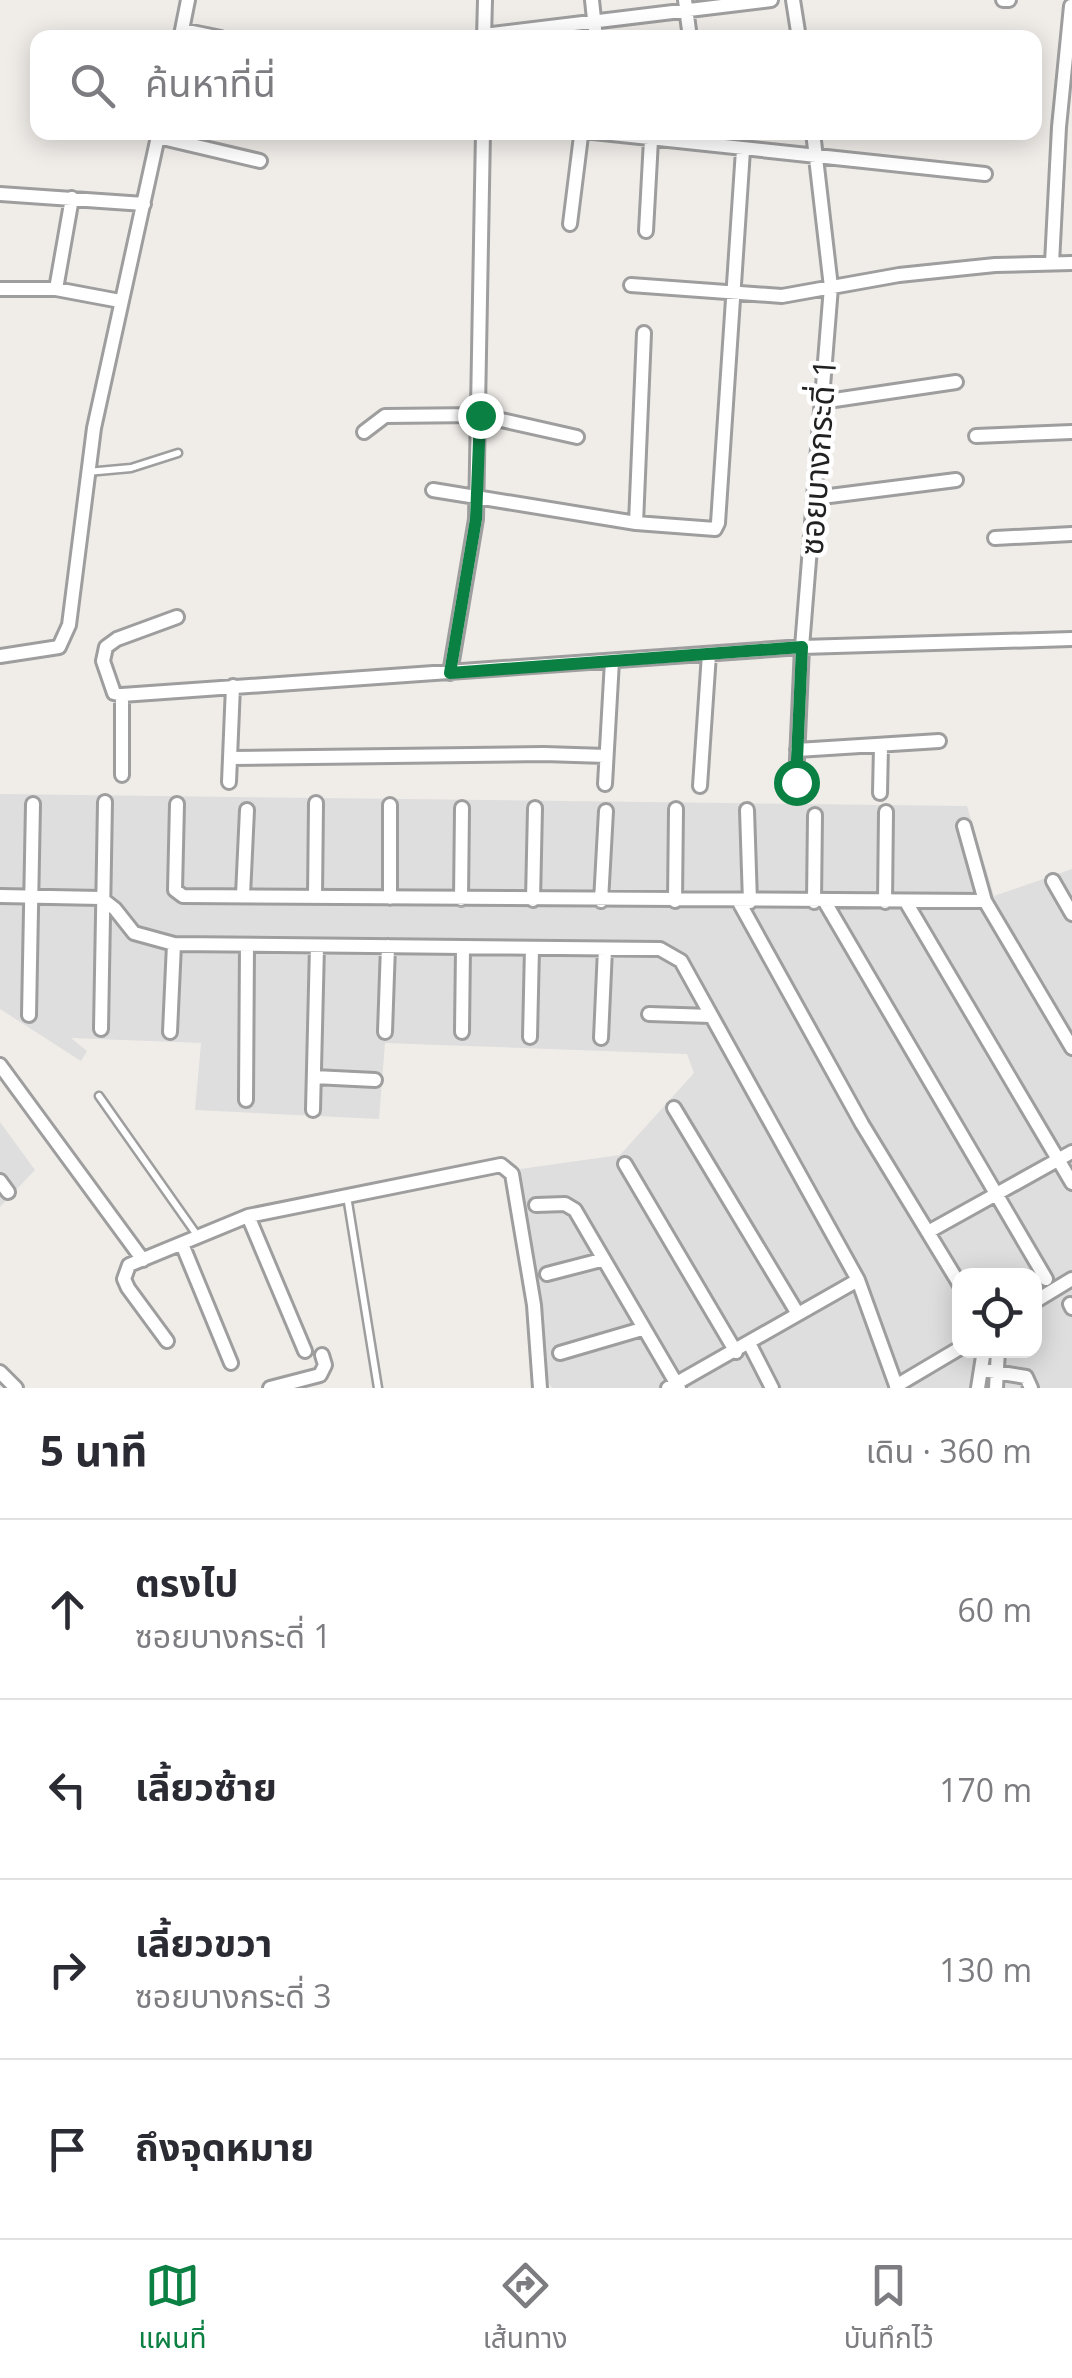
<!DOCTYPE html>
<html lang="th">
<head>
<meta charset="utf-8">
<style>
  :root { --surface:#fff; --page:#f2f2f3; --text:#2b2b33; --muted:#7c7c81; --line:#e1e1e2; --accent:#0b8043 }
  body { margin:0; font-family:"Open Sans","Noto Sans Thai",sans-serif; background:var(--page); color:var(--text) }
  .controls { position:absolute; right:30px; bottom:30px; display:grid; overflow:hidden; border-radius:20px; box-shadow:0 5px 25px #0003 }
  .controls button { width:90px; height:90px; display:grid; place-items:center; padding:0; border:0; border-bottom:2px solid var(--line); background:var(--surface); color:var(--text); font:50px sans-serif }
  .stop { position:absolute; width:30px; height:30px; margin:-22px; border:8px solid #0b8043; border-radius:50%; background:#fff }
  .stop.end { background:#0b8043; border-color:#fff; box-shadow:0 2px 10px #0008 }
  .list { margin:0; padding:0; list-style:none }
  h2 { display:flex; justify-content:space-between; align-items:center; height:130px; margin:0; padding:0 40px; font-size:42px }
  h2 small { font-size:32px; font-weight:400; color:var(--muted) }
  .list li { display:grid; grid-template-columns:65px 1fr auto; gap:30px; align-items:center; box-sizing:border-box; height:180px; padding:0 40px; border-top:2px solid var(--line) }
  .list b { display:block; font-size:38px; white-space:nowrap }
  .list p { margin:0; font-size:32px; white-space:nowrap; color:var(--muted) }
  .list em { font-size:32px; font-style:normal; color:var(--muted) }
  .icon { flex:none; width:55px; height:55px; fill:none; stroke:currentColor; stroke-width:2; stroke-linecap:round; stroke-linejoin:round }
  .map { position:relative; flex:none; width:1072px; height:1388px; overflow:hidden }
  .search { position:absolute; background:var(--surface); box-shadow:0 5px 25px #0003; left:30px; right:30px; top:30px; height:110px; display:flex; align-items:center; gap:25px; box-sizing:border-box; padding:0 35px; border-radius:20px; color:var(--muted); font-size:38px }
  .sheet { height:850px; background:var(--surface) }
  nav { display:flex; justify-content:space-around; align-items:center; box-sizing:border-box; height:140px; border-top:2px solid var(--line); background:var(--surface); font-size:28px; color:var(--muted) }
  nav a { display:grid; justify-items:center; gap:5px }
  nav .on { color:var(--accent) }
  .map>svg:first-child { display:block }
  .residential { fill:#dfdede; fill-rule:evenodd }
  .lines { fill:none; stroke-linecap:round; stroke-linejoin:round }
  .lane-casing { stroke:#9e9e9e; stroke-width:11 }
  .street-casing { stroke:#9e9e9e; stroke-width:18 }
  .lane { stroke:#fff; stroke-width:6 }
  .street { stroke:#fff; stroke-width:12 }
  .route { stroke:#0b8043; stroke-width:12 }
  .labels { text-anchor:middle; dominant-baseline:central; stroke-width:9; stroke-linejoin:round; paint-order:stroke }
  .street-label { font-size:32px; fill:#212121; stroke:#fff }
</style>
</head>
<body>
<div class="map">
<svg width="1072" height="1388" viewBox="0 0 1072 1388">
  <rect width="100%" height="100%" fill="#f0ede9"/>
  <path class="residential" d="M 0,794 L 967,806 L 994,896 L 1072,869 L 1072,1388 L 552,1388 L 546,1379 L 544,1332 L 520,1169 L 620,1155 L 694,1073 L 687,1054 L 385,1043 L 379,1119 L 195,1110 L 201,1043 L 71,1038 L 87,1051 L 81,1061 L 0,1009 ZM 960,1276 L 1034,1276 L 1034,1350 L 960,1350 Z
    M 0,1122 L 35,1170 L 0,1207 Z"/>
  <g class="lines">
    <g class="lane-casing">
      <path id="lane" d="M 87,472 L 131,468 L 178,453
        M 99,1096 L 197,1235
        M 347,1196 L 378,1388"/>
    </g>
    <g class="street-casing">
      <path id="street" d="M 592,0 L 596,38
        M 685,0 L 690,38
        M 793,0 L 799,38
        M 1003,0 L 1009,0
        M 182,30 L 221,38
        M 181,35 L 188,0
        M 484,35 L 771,0
        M 484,38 L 485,0
        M 593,132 L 985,174
        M 158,137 L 260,161
        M 0,194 L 144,204
        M 570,224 L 581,136 L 588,132
        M 646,231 L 651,140
        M 1052,263 L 1059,127 L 1071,6
        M 631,285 L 782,296 L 899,275 L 995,265 L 1072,263
        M 0,289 L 56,289 L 120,301
        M 56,289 L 72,198
        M 821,402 L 956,382
        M 364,432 L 385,416 L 479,415 L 577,437
        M 976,436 L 1072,432
        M 433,490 L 636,523 L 715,529 L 718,523 L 743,150
        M 814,498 L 956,480
        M 636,523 L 644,333
        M 995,538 L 1072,534
        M 177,617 L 117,639 L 106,647 L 103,661 L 114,693 L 122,695 L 802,647 L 1072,639
        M 0,656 L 59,647 L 69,625 L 94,428 L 159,132
        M 450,673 L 476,519 L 483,132
        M 797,750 L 939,741
        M 230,758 L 544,754 L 606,756
        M 122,775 L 122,695
        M 229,782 L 233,686
        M 796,782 L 802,647 L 831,287 L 813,132
        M 605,784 L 612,661
        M 700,786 L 709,654
        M 880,793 L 881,746
        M 177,804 L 175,890 L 183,896 L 985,901
        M 747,810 L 750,902
        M 964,826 L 985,901 L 1072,1048
        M 1053,881 L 1072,914
        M 243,895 L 247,810
        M 0,896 L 101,898 L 115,909 L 134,933 L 174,944 L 660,949 L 681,961 L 858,1280 L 897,1388
        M 315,897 L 316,803
        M 390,898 L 390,805
        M 461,899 L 462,808
        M 533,900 L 535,808
        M 601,901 L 606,811
        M 675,901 L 676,809
        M 739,902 L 862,1124 L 960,1285
        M 814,902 L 815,815
        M 825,902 L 1046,1279
        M 885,902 L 886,812
        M 906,902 L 1072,1183
        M 649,1014 L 711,1016
        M 29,1015 L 33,804
        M 101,1029 L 105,802
        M 170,1032 L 174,944
        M 385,1032 L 388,946
        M 462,1032 L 463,948
        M 530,1037 L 532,948
        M 601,1038 L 605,949
        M 0,1065 L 143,1260
        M 314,1077 L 375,1080
        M 246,1100 L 247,945
        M 674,1108 L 798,1314
        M 313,1110 L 317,946
        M 625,1164 L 736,1352
        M 0,1181 L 8,1192
        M 536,1205 L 565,1204 L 575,1210 L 679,1388
        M 248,1216 L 305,1351
        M 928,1232 L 1072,1152
        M 182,1244 L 231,1363
        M 547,1274 L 601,1260
        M 1034,1302 L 1072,1279
        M 1070,1304 L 1072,1308
        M 167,1341 L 128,1288 L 124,1279 L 129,1265 L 248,1216 L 501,1165 L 512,1174 L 534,1305 L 540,1388
        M 749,1343 L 772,1388
        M 560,1353 L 642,1329
        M 983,1370 L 1026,1377 L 1031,1388
        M 0,1372 L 16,1388
        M 896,1386 L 960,1348
        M 270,1388 L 320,1375 L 325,1365 L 322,1355
        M 668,1388 L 858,1280
        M 978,1388 L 984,1350
        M 996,1388 L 998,1350"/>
    </g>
    <use href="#lane" class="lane"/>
    <use href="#street" class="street"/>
  </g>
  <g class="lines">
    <path class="route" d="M 480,415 L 476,519 L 450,673 L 802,647 L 796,782"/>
  </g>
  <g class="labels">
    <g class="street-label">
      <text transform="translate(817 457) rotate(-86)">ซอยบางกระดี่ 1</text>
    </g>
  </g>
</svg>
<div class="controls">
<button><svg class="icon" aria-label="locate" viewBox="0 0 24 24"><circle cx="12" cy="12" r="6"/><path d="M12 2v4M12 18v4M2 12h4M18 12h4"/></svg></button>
</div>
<div class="stop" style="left:796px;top:782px"></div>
<div class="stop end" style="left:480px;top:415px"></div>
<div class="search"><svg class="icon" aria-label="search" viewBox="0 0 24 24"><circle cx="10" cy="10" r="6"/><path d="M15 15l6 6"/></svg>ค้นหาที่นี่</div>
</div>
<section class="sheet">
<h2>5 นาที<small>เดิน · 360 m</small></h2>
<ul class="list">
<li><svg class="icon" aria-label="ahead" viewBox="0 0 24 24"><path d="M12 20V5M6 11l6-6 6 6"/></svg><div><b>ตรงไป</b><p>ซอยบางกระดี่ 1</p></div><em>60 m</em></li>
<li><svg class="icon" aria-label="left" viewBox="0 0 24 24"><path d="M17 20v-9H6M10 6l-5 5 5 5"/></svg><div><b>เลี้ยวซ้าย</b></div><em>170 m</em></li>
<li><svg class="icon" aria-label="right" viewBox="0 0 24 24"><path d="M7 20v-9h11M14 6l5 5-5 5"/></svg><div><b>เลี้ยวขวา</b><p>ซอยบางกระดี่ 3</p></div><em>130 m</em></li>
<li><svg class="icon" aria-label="arrive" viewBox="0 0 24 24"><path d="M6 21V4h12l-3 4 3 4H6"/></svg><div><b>ถึงจุดหมาย</b></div></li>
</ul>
</section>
<nav>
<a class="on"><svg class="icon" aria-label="map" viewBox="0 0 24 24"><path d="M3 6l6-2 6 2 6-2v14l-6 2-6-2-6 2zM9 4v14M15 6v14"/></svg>แผนที่</a>
<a><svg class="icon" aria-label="directions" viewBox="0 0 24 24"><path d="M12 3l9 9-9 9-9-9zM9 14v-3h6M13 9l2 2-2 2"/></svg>เส้นทาง</a>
<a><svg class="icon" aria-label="saved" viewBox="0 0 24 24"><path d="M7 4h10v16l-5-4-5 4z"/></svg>บันทึกไว้</a>
</nav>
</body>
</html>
